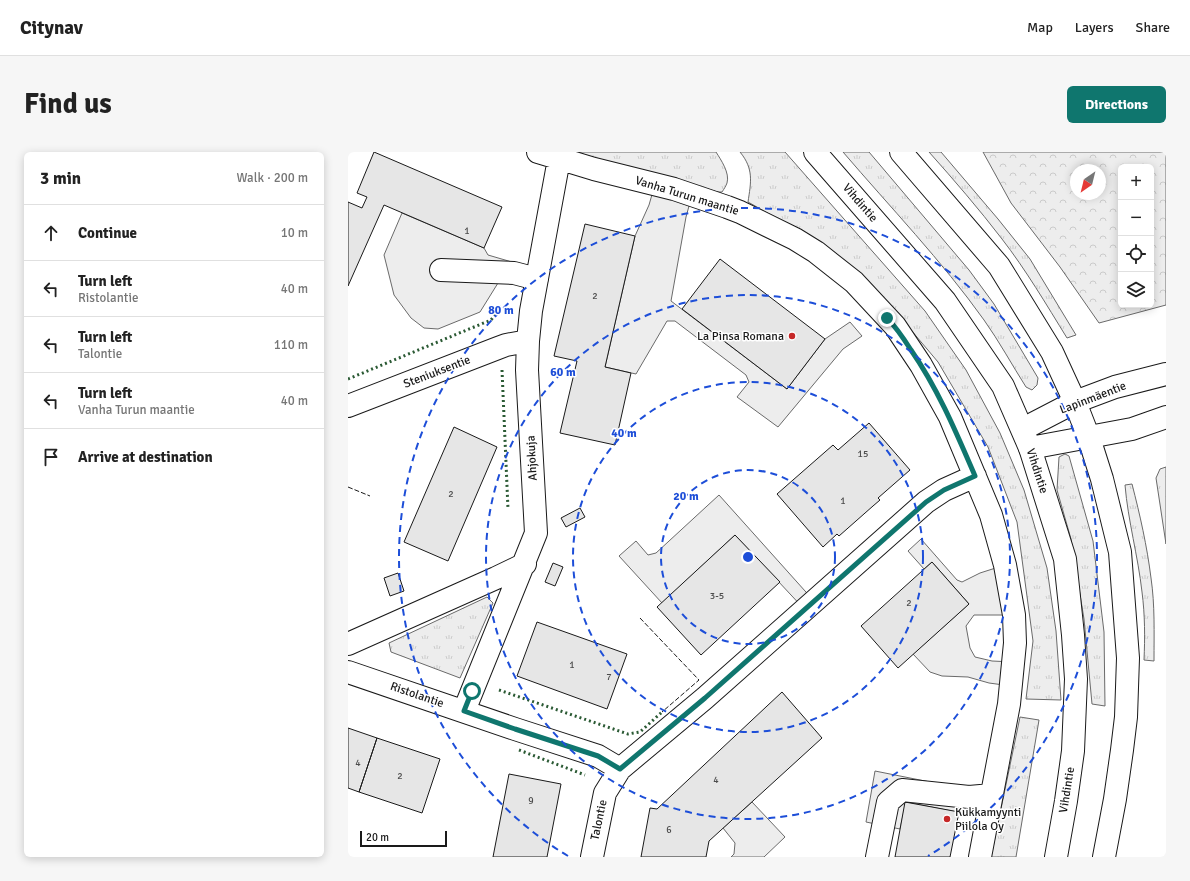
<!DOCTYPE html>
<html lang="en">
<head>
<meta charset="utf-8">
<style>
  :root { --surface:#fff; --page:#f6f6f6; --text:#222; --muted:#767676; --line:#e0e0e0; --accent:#0f766e }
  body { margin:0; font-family:Signika,sans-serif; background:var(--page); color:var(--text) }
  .controls { position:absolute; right:12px; top:12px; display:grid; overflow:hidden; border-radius:6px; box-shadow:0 2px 10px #0003 }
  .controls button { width:36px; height:36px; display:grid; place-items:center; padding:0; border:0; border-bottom:1px solid var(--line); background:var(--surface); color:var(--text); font:20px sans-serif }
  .compass { position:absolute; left:722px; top:12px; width:36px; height:36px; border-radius:50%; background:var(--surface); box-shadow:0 2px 10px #0003; rotate:215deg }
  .scale { position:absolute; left:12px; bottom:10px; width:87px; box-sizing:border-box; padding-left:4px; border:2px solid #1a1a1a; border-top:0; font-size:11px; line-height:14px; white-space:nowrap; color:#1a1a1a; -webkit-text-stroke:3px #fff; paint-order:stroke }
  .stop { position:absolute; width:12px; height:12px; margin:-9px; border:3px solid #0f766e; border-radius:50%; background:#fff }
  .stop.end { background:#0f766e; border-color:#fff; box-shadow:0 1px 4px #0008 }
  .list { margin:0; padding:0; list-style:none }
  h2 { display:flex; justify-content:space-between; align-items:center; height:52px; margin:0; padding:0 16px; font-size:17px }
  h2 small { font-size:13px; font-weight:400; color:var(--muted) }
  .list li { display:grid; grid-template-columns:26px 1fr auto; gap:12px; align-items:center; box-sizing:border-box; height:56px; padding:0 16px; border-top:1px solid var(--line) }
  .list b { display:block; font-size:15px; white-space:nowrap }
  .list p { margin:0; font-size:13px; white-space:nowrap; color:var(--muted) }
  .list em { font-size:13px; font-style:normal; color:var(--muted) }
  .icon { flex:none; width:22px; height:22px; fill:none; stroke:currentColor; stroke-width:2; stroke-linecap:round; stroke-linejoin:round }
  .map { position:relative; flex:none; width:818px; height:705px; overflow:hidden; border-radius:6px }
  header { display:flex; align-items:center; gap:24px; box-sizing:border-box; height:56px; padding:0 20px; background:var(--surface); border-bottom:1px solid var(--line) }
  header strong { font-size:19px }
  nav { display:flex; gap:22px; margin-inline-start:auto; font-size:14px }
  .intro { display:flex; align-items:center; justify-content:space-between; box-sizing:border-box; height:96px; padding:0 24px }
  h1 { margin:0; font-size:28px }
  .button { padding:10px 18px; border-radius:6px; background:var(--accent); color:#fff; font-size:14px; font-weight:700 }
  main { display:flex; gap:24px; padding:0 24px }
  aside { flex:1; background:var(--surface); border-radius:6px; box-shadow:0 2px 10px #0003 }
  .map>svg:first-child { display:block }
  .grass { fill:url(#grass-tufts); stroke:#6a6a6a }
  .park { fill:url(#park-crowns); stroke:#6a6a6a; fill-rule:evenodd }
  .built { fill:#ededed; stroke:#6a6a6a }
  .building { fill:#e6e6e6; stroke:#1a1a1a }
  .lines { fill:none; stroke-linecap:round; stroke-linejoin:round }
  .minor-casing { stroke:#1a1a1a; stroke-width:24 }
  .major-casing { stroke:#1a1a1a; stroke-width:24 }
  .minor { stroke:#fff; stroke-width:22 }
  .major { stroke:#fff; stroke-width:22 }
  .hedge { stroke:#2b5a34; stroke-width:3; stroke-dasharray:2 3; stroke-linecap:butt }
  .fence { stroke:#1a1a1a; stroke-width:1; stroke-dasharray:5 2; stroke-linecap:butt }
  .route { stroke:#0f766e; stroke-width:5 }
  .ring { fill:none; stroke:#1d4ed8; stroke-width:2; stroke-dasharray:7 5 }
  .poi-dot { fill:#c62828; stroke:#fff; stroke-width:1.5 }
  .labels { text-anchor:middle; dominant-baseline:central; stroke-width:3; stroke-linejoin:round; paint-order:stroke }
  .number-label { font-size:10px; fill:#4d4d4d }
  .street-label { font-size:12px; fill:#1a1a1a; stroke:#fff }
  .poi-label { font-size:12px; fill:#1a1a1a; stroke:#fff; text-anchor:end }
  .centre { fill:#1d4ed8; stroke:#fff; stroke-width:2 }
  .ring-label { font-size:12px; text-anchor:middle; font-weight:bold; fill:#1d4ed8; stroke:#fff; stroke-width:3; stroke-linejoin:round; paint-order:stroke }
</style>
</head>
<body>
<header>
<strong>Citynav</strong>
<nav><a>Map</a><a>Layers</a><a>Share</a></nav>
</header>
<div class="intro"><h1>Find us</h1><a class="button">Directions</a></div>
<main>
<aside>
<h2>3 min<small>Walk · 200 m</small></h2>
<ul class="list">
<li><svg class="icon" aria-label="ahead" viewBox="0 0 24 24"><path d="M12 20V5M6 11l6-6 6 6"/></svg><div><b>Continue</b></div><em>10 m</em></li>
<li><svg class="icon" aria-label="left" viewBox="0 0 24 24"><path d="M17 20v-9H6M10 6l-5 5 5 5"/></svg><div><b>Turn left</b><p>Ristolantie</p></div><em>40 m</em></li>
<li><svg class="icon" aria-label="left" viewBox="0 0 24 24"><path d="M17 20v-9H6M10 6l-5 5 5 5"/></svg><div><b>Turn left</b><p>Talontie</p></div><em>110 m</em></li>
<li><svg class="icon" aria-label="left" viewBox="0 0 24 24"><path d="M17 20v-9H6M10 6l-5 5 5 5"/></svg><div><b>Turn left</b><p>Vanha Turun maantie</p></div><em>40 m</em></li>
<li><svg class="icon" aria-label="arrive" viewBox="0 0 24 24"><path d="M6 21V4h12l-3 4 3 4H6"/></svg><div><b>Arrive at destination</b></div></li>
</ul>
</aside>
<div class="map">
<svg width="818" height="705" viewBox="0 0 818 705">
  <defs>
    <pattern id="grass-tufts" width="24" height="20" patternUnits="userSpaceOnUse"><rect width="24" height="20" fill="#ededed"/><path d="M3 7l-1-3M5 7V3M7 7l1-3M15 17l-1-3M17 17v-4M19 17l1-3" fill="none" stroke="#cbcbcb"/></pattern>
    <pattern id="park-crowns" width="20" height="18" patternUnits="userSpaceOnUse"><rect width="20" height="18" fill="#ededed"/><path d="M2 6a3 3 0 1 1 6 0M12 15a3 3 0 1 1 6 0" fill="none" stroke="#cbcbcb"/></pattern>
  </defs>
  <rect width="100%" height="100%" fill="#fff"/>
  <path class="grass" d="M 231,0 L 368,0 C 373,8 382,21 379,31 C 378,34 376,37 374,40 L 369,40 L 237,3 Z
    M 392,0 L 437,0 L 577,159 L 618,218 L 652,281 L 676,338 L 699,416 L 708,479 L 713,548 L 678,547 L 685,489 L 669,370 L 640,295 L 590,210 L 530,139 L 478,94 L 400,50 C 403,30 406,17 392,0 Z
    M 495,0 L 521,0 L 621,118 L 646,152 L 690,226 L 689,233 L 684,238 L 678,235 C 664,213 651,189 636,168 C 594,109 542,55 495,0 Z
    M 581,0 L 593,0 L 650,67 L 682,107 L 728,183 L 719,186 C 698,152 678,118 654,87 C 631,57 606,28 581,0 Z
    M 717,302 L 721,304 L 745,389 L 756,480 L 757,554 L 744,552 L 736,467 L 723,387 L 709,338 L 711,305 Z
    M 818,315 L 818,392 L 808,326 L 812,317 Z
    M 784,332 C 792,363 799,394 803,426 C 807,453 806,481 806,509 L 796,508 C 797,486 797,463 794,440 C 790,404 780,369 777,333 Z
    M 139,445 L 145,451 L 112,526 L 43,500 L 41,491 Z
    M 672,565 L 691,568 L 668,705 L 643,705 Z"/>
  <path class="park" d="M 635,0 L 818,0 L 818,153 L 751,171 L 712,115 L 663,51 ZM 773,15 L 803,15 L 803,153 L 773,153 ZM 728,18 L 752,18 L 752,42 L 728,42 Z"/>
  <path class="built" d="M 307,32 L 344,43 L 338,65 L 323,149 L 439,237 L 477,187 L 502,170 L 514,184 L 495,197 L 430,275 L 389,245 L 401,230 L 398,223 L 327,169 L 319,169 L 288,222 L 257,215 L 287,84 L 301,53 Z
    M 54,61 L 136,96 L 140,103 L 191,118 L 164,130 L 150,131 L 132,160 L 90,177 L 76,176 L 63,166 L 46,143 L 36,103 Z
    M 371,343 L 466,449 L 457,458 L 387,383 L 314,451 L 271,404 L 288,389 L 300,403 L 308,401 Z
    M 573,387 L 609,428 L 614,430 L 632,421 L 657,413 L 666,463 L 626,463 L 618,474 L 622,496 L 627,505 L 644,509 L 665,510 L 663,534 L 641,531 L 620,525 L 594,524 L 582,520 L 565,502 L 621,452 L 584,410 L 576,417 L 560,399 Z
    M 527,619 L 612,636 L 646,632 L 639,666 L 558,650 L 552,677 L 518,670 Z
    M 404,650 L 437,685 L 416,705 L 383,705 L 386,702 L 387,691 L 375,676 Z"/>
  <path class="building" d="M 26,0 L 154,55 L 136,96 L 36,53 L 0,134 L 0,50 L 14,56 L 19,45 L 9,41 Z
    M 237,72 L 287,84 L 257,215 L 283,221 L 267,293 L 212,281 L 229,209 L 206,204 Z
    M 372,107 L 477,187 L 439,237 L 334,157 Z
    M 521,271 L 562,318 L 530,346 L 532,348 L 525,354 L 491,384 L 489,382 L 475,395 L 429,342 L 485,293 L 490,298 Z
    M 106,275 L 149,295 L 100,409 L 56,390 Z
    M 232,356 L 237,365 L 218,375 L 213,366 Z
    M 387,383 L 432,430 L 353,503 L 309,455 Z
    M 584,410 L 621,452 L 550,516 L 513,474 Z
    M 205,411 L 215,415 L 207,434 L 197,430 Z
    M 50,421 L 56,439 L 42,444 L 36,426 Z
    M 189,470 L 279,502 L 259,557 L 169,524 Z
    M 434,540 L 474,586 L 361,689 L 358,705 L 293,705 L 302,656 L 309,657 Z
    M 0,576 L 29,586 L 11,640 L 0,636 Z
    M 29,586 L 92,607 L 74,661 L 11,640 Z
    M 161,622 L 213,632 L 199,705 L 145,705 Z
    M 557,650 L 611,660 L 602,705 L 547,705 Z"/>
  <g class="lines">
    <g class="minor-casing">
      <path id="minor" d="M 190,0 L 246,17 L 326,37 L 379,55 L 392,60 L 447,87 L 468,100 L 506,130 L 547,174 L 573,213 L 602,265 L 643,363 L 657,413 L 666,463 L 667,491 L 661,552 L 632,705
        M 93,118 L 166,121 L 189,127
        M 0,254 L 150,196 L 158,193 L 180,189
        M 675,277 L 727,250 L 767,235 L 818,222
        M 682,296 L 784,277 L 818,265
        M 0,492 L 148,426 L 177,412
        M 0,520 L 167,577 L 250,604 L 272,617
        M 116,559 L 188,381 L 179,218 L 180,189 L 183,159 L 211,7
        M 244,705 L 257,641 L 272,617 L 357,546 L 578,350 L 596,338 L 627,324
        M 529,705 L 540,650 L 554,638 L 621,645 L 644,643"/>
    </g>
    <g class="major-casing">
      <path id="major" d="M 467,0 L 597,149 L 655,234 L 682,296 L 717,407 L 725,483 L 728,527 L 725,599 L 718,649 L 708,705
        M 553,0 L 651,114 L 704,200 L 727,250 L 741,286 L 754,327 L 772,400 L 780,506 L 778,565 L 774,598 L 767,647 L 756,705"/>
    </g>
    <use href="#minor" class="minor"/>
    <use href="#major" class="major"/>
    <path class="hedge" d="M 154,218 L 160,357
      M 0,227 L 143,168 L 150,159 L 152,152
      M 151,538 L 280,582 L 292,580 L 314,560
      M 171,598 L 237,623"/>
    <path class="fence" d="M 0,335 L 22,344
      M 292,466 L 351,528 L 314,560"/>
  </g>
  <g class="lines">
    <path class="route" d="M 124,539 L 116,559 L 167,577 L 250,604 L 272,617 L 357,546 L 578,350 L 596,338 L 627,324 C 608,280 590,237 563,198 C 556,187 549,176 539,166"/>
  </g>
  <g class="ring">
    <circle cx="400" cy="405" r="87"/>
    <circle cx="400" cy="405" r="175"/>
    <circle cx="400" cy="405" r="262"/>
    <path d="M220 704A349 349 0 1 1 580 704"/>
  </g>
  <g class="poi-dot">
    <circle cx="444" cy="184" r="4"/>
    <circle cx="599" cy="667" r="4"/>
  </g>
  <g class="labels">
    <g class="number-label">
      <text x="119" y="79">1</text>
      <text x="247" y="144">2</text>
      <text x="515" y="302">15</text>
      <text x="103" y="342">2</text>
      <text x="495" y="349">1</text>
      <text x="369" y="444">3-5</text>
      <text x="561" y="451">2</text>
      <text x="224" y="513">1</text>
      <text x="261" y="525">7</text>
      <text x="10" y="611">4</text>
      <text x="52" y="624">2</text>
      <text x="368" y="628">4</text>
      <text x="183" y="649">9</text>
      <text x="321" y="678">6</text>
    </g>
    <g class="street-label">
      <text transform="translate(339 44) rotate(17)">Vanha Turun maantie</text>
      <text transform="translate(512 51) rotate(49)">Vihdintie</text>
      <text transform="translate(89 220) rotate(-21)">Steniuksentie</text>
      <text transform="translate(745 246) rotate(-21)">Lapinmäentie</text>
      <text transform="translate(184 306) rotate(-93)">Ahjokuja</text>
      <text transform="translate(689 319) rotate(72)">Vihdintie</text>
      <text transform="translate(69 543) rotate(19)">Ristolantie</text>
      <text transform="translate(719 638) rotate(-81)">Vihdintie</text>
      <text transform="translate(251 668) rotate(-78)">Talontie</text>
    </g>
    <g class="poi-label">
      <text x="436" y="184">La Pinsa Romana</text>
      <text x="607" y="660" text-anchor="start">Kukkamyynti<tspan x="607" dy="14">Piilola Oy</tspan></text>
    </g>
  </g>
  <circle cx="400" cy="405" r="6" class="centre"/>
  <g class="ring-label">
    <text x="153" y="162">80 m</text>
    <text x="215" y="224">60 m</text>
    <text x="276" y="285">40 m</text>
    <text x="338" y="348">20 m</text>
  </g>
</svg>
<div class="controls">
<button>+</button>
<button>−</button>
<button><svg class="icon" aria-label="locate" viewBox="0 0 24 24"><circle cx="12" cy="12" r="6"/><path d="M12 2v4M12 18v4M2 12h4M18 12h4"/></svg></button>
<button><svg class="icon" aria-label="layers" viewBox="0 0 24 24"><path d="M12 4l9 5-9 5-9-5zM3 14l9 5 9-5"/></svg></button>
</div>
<svg class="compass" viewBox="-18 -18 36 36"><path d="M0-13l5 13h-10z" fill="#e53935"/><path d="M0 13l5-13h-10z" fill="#767676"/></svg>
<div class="scale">20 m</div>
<div class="stop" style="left:124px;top:539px"></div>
<div class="stop end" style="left:539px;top:166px"></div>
</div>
</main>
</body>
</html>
